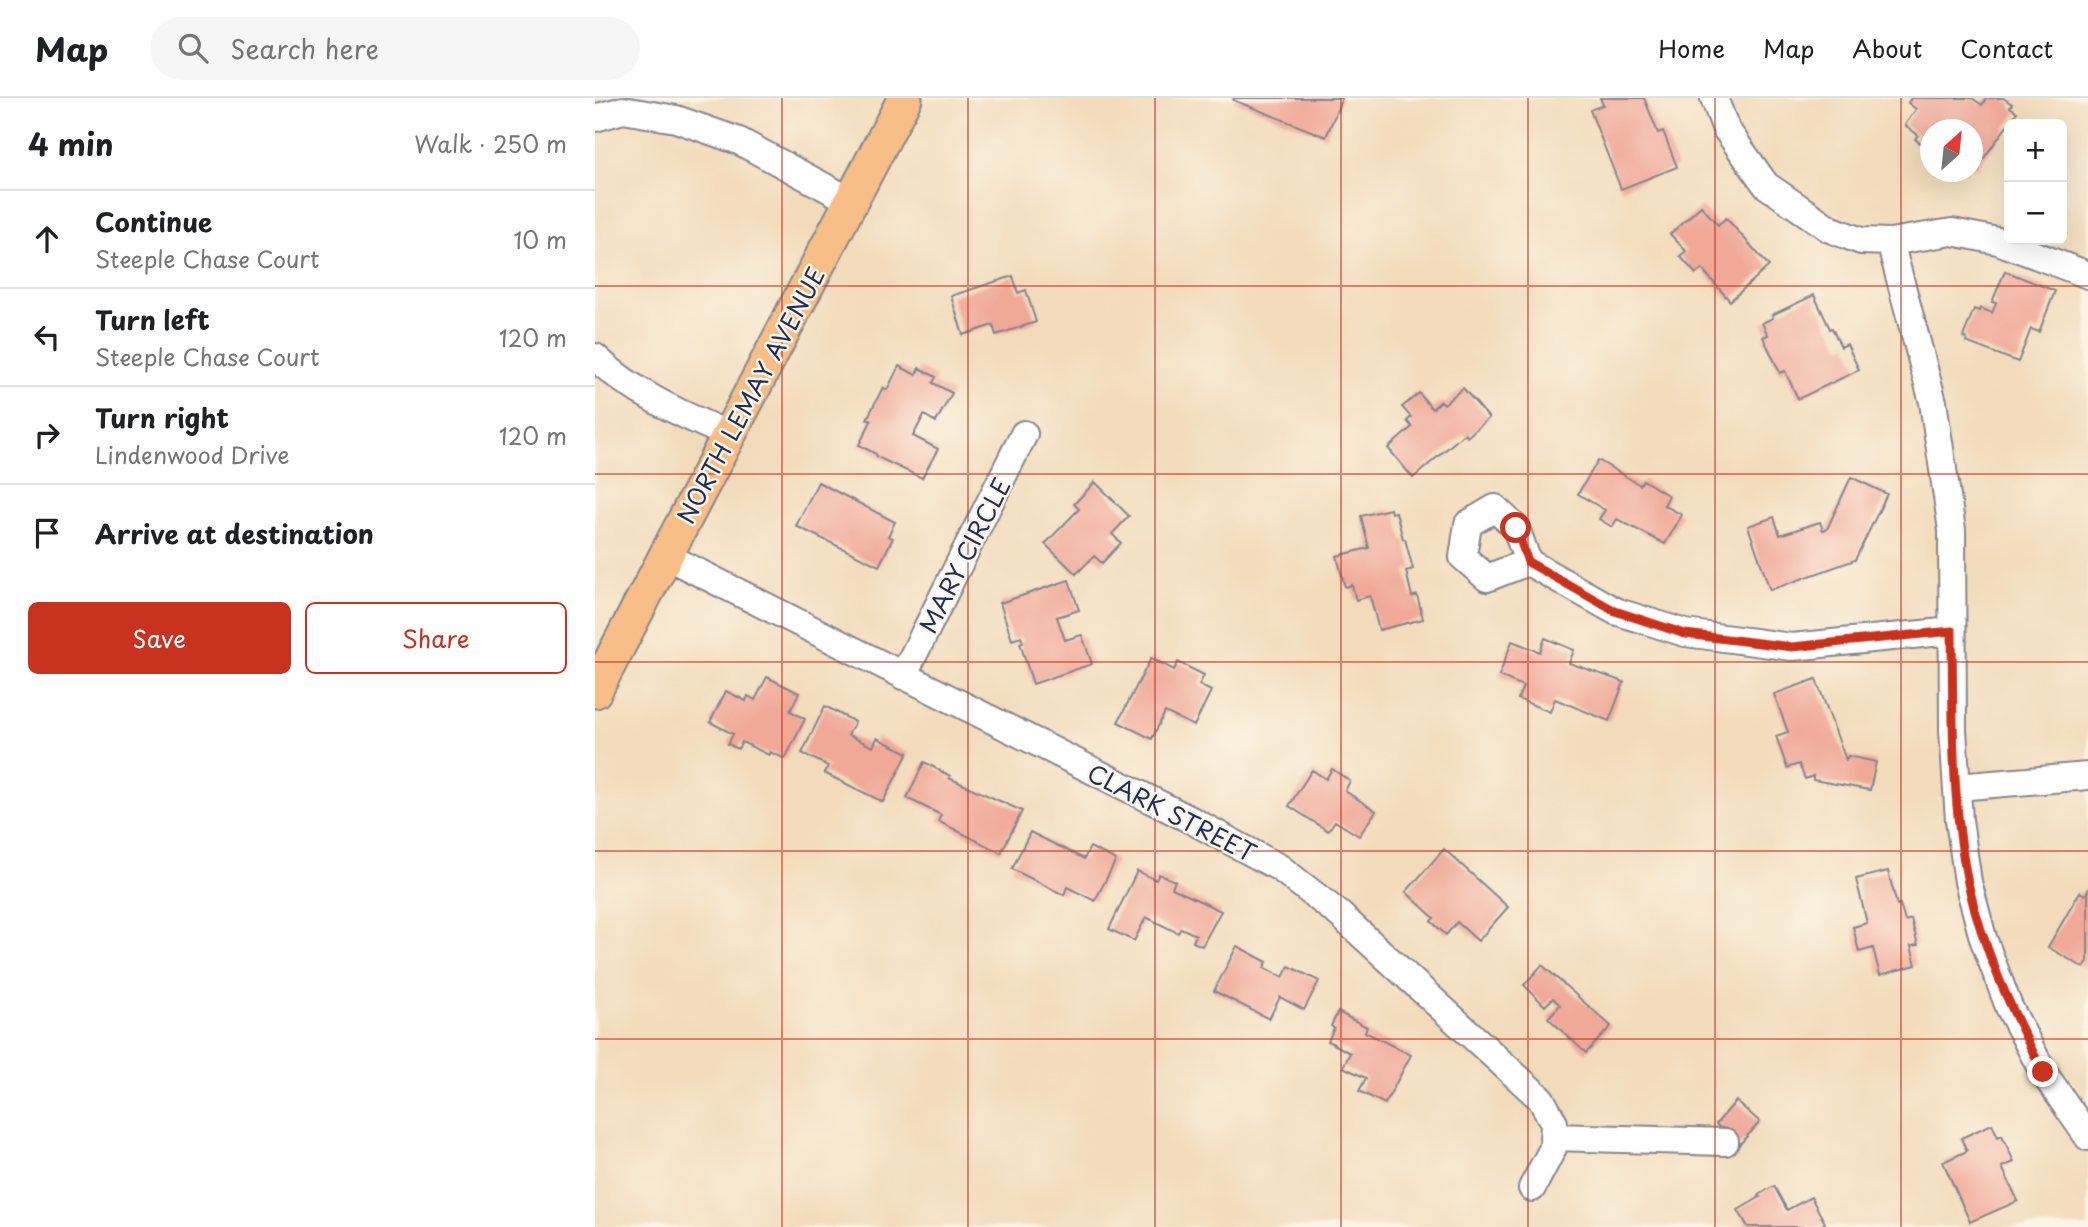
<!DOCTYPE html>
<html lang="en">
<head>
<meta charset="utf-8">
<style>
  :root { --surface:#fff; --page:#f6f6f6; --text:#202124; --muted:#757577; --line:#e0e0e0; --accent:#c8321e }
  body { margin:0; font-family:"Playpen Sans",sans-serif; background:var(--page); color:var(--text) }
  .controls { position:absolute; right:21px; top:21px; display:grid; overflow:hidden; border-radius:10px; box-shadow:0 7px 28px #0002 }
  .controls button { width:63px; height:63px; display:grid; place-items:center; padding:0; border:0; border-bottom:2px solid var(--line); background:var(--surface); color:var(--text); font:35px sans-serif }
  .compass { position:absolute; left:1325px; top:21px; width:63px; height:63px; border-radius:50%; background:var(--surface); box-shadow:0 7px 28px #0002; rotate:27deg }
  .stop { position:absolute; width:21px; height:21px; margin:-16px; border:5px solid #c8321e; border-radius:50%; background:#fff }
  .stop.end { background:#c8321e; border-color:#fff; box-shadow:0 2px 7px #0008 }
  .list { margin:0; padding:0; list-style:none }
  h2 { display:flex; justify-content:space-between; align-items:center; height:91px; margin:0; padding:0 28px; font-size:30px }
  h2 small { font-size:23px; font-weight:400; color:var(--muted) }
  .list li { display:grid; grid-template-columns:46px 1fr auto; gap:21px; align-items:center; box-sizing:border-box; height:98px; padding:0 28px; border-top:2px solid var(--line) }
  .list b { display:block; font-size:26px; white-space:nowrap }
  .list p { margin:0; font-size:23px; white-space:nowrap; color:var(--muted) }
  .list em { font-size:23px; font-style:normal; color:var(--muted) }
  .actions { display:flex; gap:14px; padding:21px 28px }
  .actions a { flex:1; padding:16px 0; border:2px solid var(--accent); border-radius:10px; text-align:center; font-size:24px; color:var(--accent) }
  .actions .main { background:var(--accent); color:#fff }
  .icon { flex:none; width:38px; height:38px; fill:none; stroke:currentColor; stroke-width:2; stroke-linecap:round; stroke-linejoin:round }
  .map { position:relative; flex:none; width:1493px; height:1129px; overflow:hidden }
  header { display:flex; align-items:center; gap:42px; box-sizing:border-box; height:98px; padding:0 35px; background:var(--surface); border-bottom:2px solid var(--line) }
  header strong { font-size:33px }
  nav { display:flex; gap:38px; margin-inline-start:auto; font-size:24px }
  .search { width:490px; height:63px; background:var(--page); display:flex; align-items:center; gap:18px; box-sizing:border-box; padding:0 24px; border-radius:38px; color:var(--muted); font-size:26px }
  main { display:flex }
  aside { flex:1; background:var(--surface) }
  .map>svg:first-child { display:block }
  .building { fill:#f0a897 }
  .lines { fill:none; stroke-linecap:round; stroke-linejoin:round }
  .minor-casing { stroke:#86858c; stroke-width:30 }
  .major-casing { stroke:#86858c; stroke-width:37 }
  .minor { stroke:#fff; stroke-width:26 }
  .major { stroke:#f7be87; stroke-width:33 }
  .route { stroke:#c8321e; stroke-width:9 }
  .grid { fill:none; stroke:#c8321e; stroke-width:2; stroke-opacity:0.55 }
  .labels { text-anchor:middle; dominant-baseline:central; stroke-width:5; stroke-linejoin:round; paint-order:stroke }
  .street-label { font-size:24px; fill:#1b2f5e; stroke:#fcf5e5 }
</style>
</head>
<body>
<header>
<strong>Map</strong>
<div class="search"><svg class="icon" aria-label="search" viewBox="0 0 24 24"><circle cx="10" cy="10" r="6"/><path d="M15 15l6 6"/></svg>Search here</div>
<nav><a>Home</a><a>Map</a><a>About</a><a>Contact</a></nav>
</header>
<main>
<aside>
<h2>4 min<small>Walk · 250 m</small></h2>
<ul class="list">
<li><svg class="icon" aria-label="ahead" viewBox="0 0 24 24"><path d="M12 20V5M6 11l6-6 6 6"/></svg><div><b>Continue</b><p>Steeple Chase Court</p></div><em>10 m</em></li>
<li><svg class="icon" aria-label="left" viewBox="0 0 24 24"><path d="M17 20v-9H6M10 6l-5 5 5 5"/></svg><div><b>Turn left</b><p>Steeple Chase Court</p></div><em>120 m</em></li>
<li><svg class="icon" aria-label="right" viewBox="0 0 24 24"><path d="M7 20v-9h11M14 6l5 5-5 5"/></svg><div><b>Turn right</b><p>Lindenwood Drive</p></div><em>120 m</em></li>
<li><svg class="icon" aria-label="arrive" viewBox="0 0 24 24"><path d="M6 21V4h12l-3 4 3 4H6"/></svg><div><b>Arrive at destination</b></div></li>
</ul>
<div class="actions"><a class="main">Save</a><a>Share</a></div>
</aside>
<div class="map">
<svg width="1493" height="1129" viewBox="0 0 1493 1129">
  <rect width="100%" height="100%" fill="#fcf5e5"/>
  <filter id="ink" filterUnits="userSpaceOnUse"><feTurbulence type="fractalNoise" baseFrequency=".0143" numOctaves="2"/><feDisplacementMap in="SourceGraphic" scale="14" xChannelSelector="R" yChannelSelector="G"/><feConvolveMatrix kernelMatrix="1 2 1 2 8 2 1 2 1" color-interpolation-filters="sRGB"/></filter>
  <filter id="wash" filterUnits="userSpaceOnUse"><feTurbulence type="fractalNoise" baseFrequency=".00686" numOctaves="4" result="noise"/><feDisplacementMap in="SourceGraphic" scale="28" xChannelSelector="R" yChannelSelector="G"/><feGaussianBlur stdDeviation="1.57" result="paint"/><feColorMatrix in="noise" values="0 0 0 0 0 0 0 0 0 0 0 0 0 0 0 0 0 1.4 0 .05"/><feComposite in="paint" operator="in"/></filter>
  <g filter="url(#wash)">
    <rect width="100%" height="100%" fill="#f2dbbb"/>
    <g id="blocks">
      <path class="building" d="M 639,0 L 747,0 L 731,39 L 638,2 Z
        M 1005,0 L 1049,0 L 1063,35 L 1068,33 L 1082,69 L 1026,91 L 995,12 L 1008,7 Z
        M 1316,0 L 1377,0 L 1387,7 L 1391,0 L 1408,0 L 1417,6 L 1415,9 L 1422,14 L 1381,71 L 1378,69 L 1378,32 L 1336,32 L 1336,47 L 1333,51 L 1320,41 L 1323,37 L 1310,27 L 1321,11 L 1313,5 Z
        M 1106,108 L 1123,127 L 1131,120 L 1174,168 L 1135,203 L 1107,171 L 1101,176 L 1085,158 L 1091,153 L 1075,136 Z
        M 1410,173 L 1460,193 L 1444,234 L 1436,231 L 1423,264 L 1371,244 L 1372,241 L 1368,239 L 1379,211 L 1384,213 L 1385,210 L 1397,215 L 1401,205 L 1397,204 Z
        M 418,178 L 423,195 L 431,192 L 441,224 L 401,237 L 398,227 L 368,237 L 356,198 Z
        M 1219,197 L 1235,231 L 1237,230 L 1246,249 L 1252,246 L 1264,272 L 1203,301 L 1190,273 L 1185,275 L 1168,239 L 1173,237 L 1167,225 L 1178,220 L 1177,217 Z
        M 304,268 L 321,277 L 324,270 L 341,279 L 338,285 L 357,295 L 341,324 L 329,317 L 318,338 L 343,351 L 327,380 L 282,359 L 281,356 L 264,347 L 276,323 L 272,321 L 288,289 L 292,292 Z
        M 868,290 L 894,320 L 872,339 L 870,335 L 818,380 L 793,350 L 817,329 L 812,323 L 816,319 L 807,309 L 824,295 L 837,311 L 846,303 L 849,306 Z
        M 1003,362 L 1045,387 L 1048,382 L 1074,398 L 1069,407 L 1087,417 L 1070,446 L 1022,421 L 1017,429 L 1004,421 L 1010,412 L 983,396 Z
        M 1256,379 L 1292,396 L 1260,462 L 1175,492 L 1153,428 L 1179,419 L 1185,437 L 1225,424 L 1228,432 L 1232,431 Z
        M 223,384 L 300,424 L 293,438 L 298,440 L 284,468 L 201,428 Z
        M 500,384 L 534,418 L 517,436 L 526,445 L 507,465 L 499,458 L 481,476 L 450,446 L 484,411 L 479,406 Z
        M 795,411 L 796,415 L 801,414 L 808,441 L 810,441 L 818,471 L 811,473 L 817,499 L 822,497 L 828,521 L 784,532 L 775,498 L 761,502 L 757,487 L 750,489 L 742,458 L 774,450 L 766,418 Z
        M 474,482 L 484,512 L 462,519 L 470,542 L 487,537 L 497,566 L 438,586 L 425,545 L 428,544 L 426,539 L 417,542 L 405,505 Z
        M 950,540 L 979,552 L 974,565 L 1029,584 L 1014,623 L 960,601 L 955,614 L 923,601 L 928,588 L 904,578 L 917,543 L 945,554 Z
        M 556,560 L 579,572 L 583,564 L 609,577 L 604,587 L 616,593 L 599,628 L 570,614 L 557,641 L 523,624 Z
        M 172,579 L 204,595 L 195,613 L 210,621 L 190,661 L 175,654 L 174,657 L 147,644 L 143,651 L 133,646 L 138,636 L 115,624 L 131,593 L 151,603 L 153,598 L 160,602 Z
        M 1221,581 L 1251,662 L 1253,658 L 1281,664 L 1275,692 L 1218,682 L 1218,678 L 1210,681 L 1204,666 L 1192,670 L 1181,638 L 1193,634 L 1179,596 Z
        M 230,608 L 260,624 L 253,637 L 278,649 L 282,640 L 313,655 L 288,704 L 229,675 L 233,668 L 207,655 Z
        M 329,664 L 355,678 L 354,680 L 427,713 L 406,755 L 343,723 L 346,717 L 312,700 Z
        M 737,671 L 755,683 L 750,693 L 781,713 L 764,738 L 740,723 L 733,733 L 694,708 L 717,672 L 731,681 Z
        M 435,734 L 489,761 L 495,749 L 521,762 L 500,803 L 472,789 L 469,797 L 417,771 Z
        M 849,751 L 913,809 L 883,843 L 862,824 L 851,837 L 836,823 L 839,820 L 811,794 Z
        M 542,773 L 561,782 L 564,776 L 580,783 L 577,790 L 626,813 L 607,848 L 598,844 L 601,837 L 586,830 L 583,835 L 551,819 L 539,843 L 514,831 Z
        M 1293,773 L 1302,807 L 1305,806 L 1310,823 L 1316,821 L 1323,847 L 1316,848 L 1321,867 L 1285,877 L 1278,850 L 1264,854 L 1258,829 L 1272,825 L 1261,781 Z
        M 1493,792 L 1493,863 L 1489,870 L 1453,849 L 1485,794 L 1490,797 Z
        M 642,848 L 672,864 L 669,870 L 688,879 L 694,868 L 724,883 L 709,912 L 685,899 L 674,921 L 619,893 Z
        M 947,867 L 1016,928 L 991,955 L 953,920 L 965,907 L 958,900 L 950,908 L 929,887 Z
        M 743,914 L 772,929 L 770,934 L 816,957 L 790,1006 L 764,993 L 771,980 L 748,969 L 755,955 L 733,943 L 739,930 L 736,928 Z
        M 1141,1003 L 1165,1024 L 1144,1047 L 1121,1026 Z
        M 1397,1026 L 1403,1039 L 1407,1037 L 1419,1064 L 1407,1069 L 1423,1103 L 1375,1124 L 1348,1064 L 1372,1053 L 1366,1040 Z
        M 1179,1088 L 1192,1112 L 1216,1099 L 1230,1125 L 1223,1129 L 1153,1129 L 1143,1112 L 1165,1099 L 1163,1097 Z"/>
    </g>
  </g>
  <g filter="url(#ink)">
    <use href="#blocks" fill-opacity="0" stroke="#86858c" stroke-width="2"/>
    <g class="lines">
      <g class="minor-casing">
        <path id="minor" d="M 1119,0 L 1131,31 L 1171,87 L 1235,131 L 1266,143 L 1295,144 L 1338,304 L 1357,432 L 1358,632 L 1364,722 L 1373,784 L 1388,840 L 1414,909 L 1448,974 L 1493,1039
          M 0,20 L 28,12 L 81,21 L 144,43 L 256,103
          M 1295,144 L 1357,134 L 1403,143 L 1493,177
          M 0,259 C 37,295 88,317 134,337
          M 71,458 L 598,723 L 685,770 L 744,816 L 946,1001 L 959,1025 L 958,1050 L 937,1090
          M 933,464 L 892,480 L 868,459 L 873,426 L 900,410 L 921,430 L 933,464 L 1020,513 L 1090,535 L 1197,549 L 1357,533
          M 308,578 L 429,336
          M 1362,689 L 1493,678
          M 958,1039 L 1130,1044"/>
      </g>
      <g class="major-casing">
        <path id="major" d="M 0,593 L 310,0"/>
      </g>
      <use href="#minor" class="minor"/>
      <use href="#major" class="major"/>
    </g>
  </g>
  <g class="lines" filter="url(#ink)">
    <path class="route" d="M 921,430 L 933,464 L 1020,513 L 1090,536 L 1197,549 L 1357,533 C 1358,616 1356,703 1373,785 C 1388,852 1417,913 1448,974"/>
  </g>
  <path class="grid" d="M 187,0 L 187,1129M 373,0 L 373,1129M 560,0 L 560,1129M 746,0 L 746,1129M 933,0 L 933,1129M 1120,0 L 1120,1129M 1306,0 L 1306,1129M 0,188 L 1493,188M 0,376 L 1493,376M 0,564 L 1493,564M 0,753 L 1493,753M 0,941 L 1493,941"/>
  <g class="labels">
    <g class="street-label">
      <text transform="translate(155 297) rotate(-62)">NORTH LEMAY AVENUE</text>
      <text transform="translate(369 457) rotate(-63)">MARY CIRCLE</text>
      <text transform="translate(577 714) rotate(27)">CLARK STREET</text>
    </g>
  </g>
</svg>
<div class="controls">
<button>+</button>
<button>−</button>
</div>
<svg class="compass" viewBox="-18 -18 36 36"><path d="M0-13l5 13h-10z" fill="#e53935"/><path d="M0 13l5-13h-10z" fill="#757577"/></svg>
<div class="stop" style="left:921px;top:430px"></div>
<div class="stop end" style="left:1448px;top:974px"></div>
</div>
</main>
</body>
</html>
